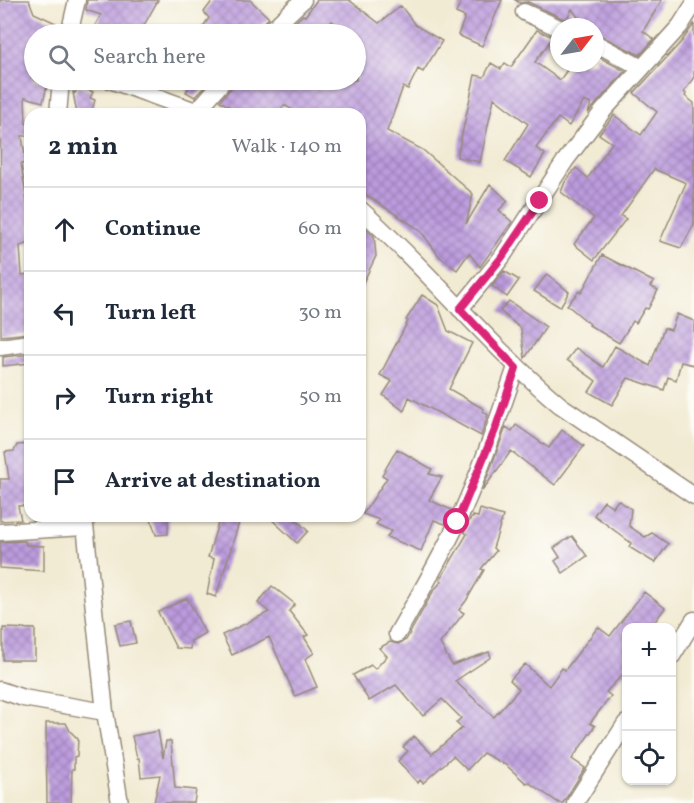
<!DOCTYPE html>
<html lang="en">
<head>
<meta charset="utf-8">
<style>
  :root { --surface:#fff; --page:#f6f6f7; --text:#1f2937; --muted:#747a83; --line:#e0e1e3 }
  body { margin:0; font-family:Vollkorn,serif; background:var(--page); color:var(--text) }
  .controls { position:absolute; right:18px; bottom:18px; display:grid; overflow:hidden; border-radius:12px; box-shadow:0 2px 4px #0004 }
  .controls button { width:54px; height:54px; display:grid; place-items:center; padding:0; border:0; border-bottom:2px solid var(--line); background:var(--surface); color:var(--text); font:30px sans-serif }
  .compass { position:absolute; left:550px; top:18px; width:54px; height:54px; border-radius:50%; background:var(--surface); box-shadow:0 2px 4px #0004; rotate:59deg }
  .stop { position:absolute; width:18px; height:18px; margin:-14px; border:4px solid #db2777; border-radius:50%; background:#fff }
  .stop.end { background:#db2777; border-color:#fff; box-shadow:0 2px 6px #0008 }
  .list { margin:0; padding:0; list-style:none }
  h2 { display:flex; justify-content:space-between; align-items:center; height:78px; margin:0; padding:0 24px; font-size:26px }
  h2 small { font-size:20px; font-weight:400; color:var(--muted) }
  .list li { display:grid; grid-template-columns:39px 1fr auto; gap:18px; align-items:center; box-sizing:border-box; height:84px; padding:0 24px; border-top:2px solid var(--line) }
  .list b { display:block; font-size:22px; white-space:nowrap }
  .list em { font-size:20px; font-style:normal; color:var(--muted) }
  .icon { flex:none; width:33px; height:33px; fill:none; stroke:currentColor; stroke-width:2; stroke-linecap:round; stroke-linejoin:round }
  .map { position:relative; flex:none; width:694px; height:803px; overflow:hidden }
  .search { position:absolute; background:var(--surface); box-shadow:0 2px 4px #0004; left:24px; top:24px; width:342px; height:66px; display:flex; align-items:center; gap:15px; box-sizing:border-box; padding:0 21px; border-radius:33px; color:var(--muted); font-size:22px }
  .panel { position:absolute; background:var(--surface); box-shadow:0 2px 4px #0004; left:24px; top:108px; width:342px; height:414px; border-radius:18px }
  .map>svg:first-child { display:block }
  .building { fill:url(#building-cross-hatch) }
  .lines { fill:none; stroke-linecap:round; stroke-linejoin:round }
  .minor-casing { stroke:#968a79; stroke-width:19 }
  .minor { stroke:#fff; stroke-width:16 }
  .route { stroke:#db2777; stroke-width:8 }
</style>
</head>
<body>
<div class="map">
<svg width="694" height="803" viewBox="0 0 694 803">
  <defs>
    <pattern id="building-cross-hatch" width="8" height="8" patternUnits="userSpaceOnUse" patternTransform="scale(1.5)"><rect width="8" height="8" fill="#bc9bde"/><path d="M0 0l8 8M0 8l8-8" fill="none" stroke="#9a7fb3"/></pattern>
  </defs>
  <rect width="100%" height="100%" fill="#fdfcf7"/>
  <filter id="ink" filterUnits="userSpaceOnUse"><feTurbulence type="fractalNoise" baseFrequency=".0167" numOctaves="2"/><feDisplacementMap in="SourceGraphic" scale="12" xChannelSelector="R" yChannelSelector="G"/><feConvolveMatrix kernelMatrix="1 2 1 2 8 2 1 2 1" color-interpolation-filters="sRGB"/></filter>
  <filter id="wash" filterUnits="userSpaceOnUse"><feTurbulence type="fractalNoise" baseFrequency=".008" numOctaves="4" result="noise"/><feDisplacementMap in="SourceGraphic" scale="24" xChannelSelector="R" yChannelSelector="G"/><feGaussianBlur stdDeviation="1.35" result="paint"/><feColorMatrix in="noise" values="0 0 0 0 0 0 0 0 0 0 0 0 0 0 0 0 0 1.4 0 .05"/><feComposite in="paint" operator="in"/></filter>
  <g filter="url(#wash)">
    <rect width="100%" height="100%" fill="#f2ebd4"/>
    <g id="blocks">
      <path class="building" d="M 0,0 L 29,0 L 34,13 L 60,25 L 59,34 L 34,34 L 34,80 L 48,82 L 43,102 L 25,97 L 26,123 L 30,126 L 30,136 L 22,136 L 26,163 L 21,164 L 30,221 L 30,243 L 20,246 L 22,275 L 30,274 L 30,333 L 1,336 Z
        M 87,0 L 158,0 L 139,34 L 90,34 L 101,15 L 86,10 Z
        M 213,0 L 250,0 L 269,18 L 259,27 L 257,34 L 198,34 L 209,18 L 204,12 Z
        M 317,0 L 349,0 L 379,23 L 401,6 L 415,25 L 442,41 L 423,72 L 418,69 L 408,89 L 403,87 L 387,131 L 423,150 L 473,194 L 466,224 L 490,184 L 508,201 L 499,210 L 512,222 L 480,267 L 469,253 L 457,270 L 439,256 L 423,234 L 417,228 L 360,191 L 360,114 L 300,114 L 284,105 L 278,114 L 242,114 L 220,101 L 232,87 L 234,80 L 356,80 L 356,34 L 350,34 L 332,21 L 319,34 L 282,34 L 303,15 L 305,16 Z
        M 462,0 L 502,0 L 482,46 L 458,35 L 465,17 L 456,13 Z
        M 515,0 L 662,0 L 643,31 L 654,39 L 640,55 L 595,33 L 595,27 L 585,27 L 572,9 L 566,20 L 528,2 L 520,3 Z
        M 694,24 L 694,77 L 684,92 L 686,94 L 685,96 L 694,103 L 694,224 L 681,248 L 660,241 L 686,183 L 654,169 L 621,216 L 626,219 L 594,260 L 574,244 L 594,218 L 561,192 L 565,182 L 576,168 L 588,178 L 612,143 L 599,134 L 614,115 L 641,135 L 657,112 L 634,93 L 682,41 Z
        M 537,30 L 553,37 L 535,62 L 560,80 L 572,63 L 595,63 L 595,55 L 625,71 L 588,113 L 591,104 L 584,101 L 569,126 L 558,118 L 536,148 L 545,154 L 531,177 L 505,161 L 528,124 L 494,98 L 480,162 L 457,157 L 475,75 L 484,77 L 491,63 L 501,69 L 505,63 L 511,67 Z
        M 191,80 L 211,80 L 195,97 L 186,92 L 193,81 Z
        M 78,86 L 93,92 L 90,98 L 95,100 L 91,114 L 77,114 L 73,92 L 75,93 Z
        M 360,223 L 374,236 L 376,256 L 360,289 Z
        M 602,255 L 654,282 L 650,286 L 658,290 L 648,309 L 645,308 L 636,323 L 633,321 L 619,343 L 589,325 L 590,324 L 567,305 L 579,291 L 581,293 Z
        M 504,271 L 519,280 L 507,297 L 492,286 Z
        M 547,274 L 569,292 L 560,307 L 534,291 Z
        M 422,295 L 438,305 L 448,331 L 472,343 L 449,389 L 484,409 L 483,411 L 488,415 L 481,436 L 409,397 L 404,411 L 383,395 L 392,381 L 380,375 L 408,321 L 406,320 Z
        M 509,301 L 546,327 L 525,358 L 521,329 L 500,311 Z
        M 677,314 L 694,321 L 694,365 L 681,362 L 676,380 L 668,377 L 664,390 L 628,378 L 612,405 L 589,392 L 596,381 L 567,360 L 576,348 L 603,367 L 615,346 L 650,366 L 664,328 L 671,330 Z
        M 30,354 L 30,363 L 3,366 L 3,357 Z
        M 516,425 L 549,448 L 562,430 L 584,446 L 555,485 L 511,451 L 482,491 L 506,427 L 512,431 Z
        M 30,444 L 30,505 L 18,506 L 21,520 L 0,521 L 0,479 L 9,479 L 5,452 L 14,451 L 17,445 Z
        M 397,449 L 432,469 L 429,474 L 442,477 L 429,500 L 452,510 L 445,524 L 434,520 L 421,551 L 387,537 L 391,531 L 376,524 L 380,520 L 363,514 L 387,478 L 382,475 Z
        M 618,500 L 631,509 L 629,526 L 645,537 L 652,533 L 668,544 L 655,563 L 629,547 L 631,543 L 594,515 L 604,501 L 613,507 Z
        M 480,509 L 503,516 L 493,548 L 496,551 L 481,569 L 484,570 L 466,601 L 459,610 L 464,613 L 440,643 L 452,665 L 489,652 L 491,657 L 455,681 L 494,717 L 519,689 L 510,680 L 525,664 L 549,686 L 562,668 L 565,670 L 598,627 L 610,636 L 644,592 L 665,608 L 651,627 L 627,627 L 627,670 L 606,692 L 611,696 L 590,723 L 595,726 L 572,759 L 585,768 L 563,803 L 559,803 L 528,782 L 526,783 L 506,765 L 483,753 L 467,770 L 453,756 L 423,783 L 420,780 L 418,783 L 398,761 L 408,751 L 403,747 L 414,736 L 432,754 L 462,728 L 456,723 L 461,718 L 442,699 L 423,716 L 396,685 L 369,701 L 353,675 L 371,665 L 375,669 L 387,656 L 379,648 L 390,642 L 398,644 L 406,640 L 434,590 L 442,581 L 440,580 L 467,534 L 464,532 L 471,518 L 473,518 L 473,516 L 478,517 Z
        M 150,516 L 168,516 L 168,534 L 156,535 Z
        M 220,516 L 241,516 L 216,597 L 207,594 L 214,559 L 208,557 Z
        M 268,516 L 292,516 L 308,531 L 297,543 Z
        M 572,536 L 587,556 L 563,573 L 555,561 L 560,557 L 554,548 Z
        M 25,541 L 26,545 L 44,546 L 44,571 L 0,568 L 0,542 Z
        M 272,586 L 295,604 L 289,611 L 308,635 L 304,637 L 314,653 L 305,659 L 317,687 L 295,696 L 269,637 L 232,655 L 222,635 L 269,612 L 258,603 Z
        M 187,598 L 205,633 L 191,641 L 190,649 L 176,648 L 158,612 Z
        M 131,621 L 136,643 L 120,646 L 115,624 Z
        M 3,628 L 35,629 L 35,660 L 3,660 Z
        M 46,723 L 66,723 L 70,731 L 78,739 L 77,756 L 74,757 L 74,769 L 72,769 L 71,803 L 47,803 Z
        M 158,731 L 163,758 L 166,741 L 171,741 L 175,788 L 196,790 L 194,803 L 154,803 L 160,775 L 141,777 L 139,758 L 137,758 L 132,736 Z"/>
    </g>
  </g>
  <g filter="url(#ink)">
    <use href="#blocks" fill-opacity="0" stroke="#968a79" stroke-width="1.5"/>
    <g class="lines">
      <g class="minor-casing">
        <path id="minor" d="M 524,12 L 559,28
          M 69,34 L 77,0
          M 267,34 L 303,0
          M 595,43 L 642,68
          M 110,80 L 204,114
          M 197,111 L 224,80
          M 58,114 L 61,80
          M 360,209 C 430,271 488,345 560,405 L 694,496
          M 460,309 L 502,257 L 565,161 L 603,111 L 680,26 L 694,4
          M 0,347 L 30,343
          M 84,516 L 105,712 L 120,803
          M 0,532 L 84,527
          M 397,634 C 418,597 440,560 458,521 C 481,471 498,419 516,367
          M 672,656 L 694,620
          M 0,690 L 23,698 L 105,712
          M 575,803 L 626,723"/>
      </g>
      <use href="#minor" class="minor"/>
    </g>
  </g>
  <g class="lines" filter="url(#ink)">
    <path class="route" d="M 457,522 L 495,430 L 516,368 L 460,309 L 502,257 L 540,201"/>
  </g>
</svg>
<div class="controls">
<button>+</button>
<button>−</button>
<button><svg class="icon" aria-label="locate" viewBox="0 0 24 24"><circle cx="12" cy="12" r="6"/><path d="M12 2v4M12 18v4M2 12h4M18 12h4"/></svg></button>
</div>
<svg class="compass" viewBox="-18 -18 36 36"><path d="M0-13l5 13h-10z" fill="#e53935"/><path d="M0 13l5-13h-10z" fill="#747a83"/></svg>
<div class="stop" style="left:457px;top:522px"></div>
<div class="stop end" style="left:540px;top:201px"></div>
<div class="search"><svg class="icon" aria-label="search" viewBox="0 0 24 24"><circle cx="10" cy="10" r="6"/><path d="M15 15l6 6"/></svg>Search here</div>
<section class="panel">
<h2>2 min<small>Walk · 140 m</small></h2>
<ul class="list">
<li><svg class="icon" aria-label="ahead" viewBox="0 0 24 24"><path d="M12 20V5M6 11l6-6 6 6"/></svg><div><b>Continue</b></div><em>60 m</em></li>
<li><svg class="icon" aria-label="left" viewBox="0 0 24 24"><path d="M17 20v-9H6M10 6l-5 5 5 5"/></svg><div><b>Turn left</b></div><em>30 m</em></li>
<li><svg class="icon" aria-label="right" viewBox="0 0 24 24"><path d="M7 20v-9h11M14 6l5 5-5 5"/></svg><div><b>Turn right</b></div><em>50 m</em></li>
<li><svg class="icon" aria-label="arrive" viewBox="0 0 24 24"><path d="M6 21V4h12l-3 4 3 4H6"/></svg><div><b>Arrive at destination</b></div></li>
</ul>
</section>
</div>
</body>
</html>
